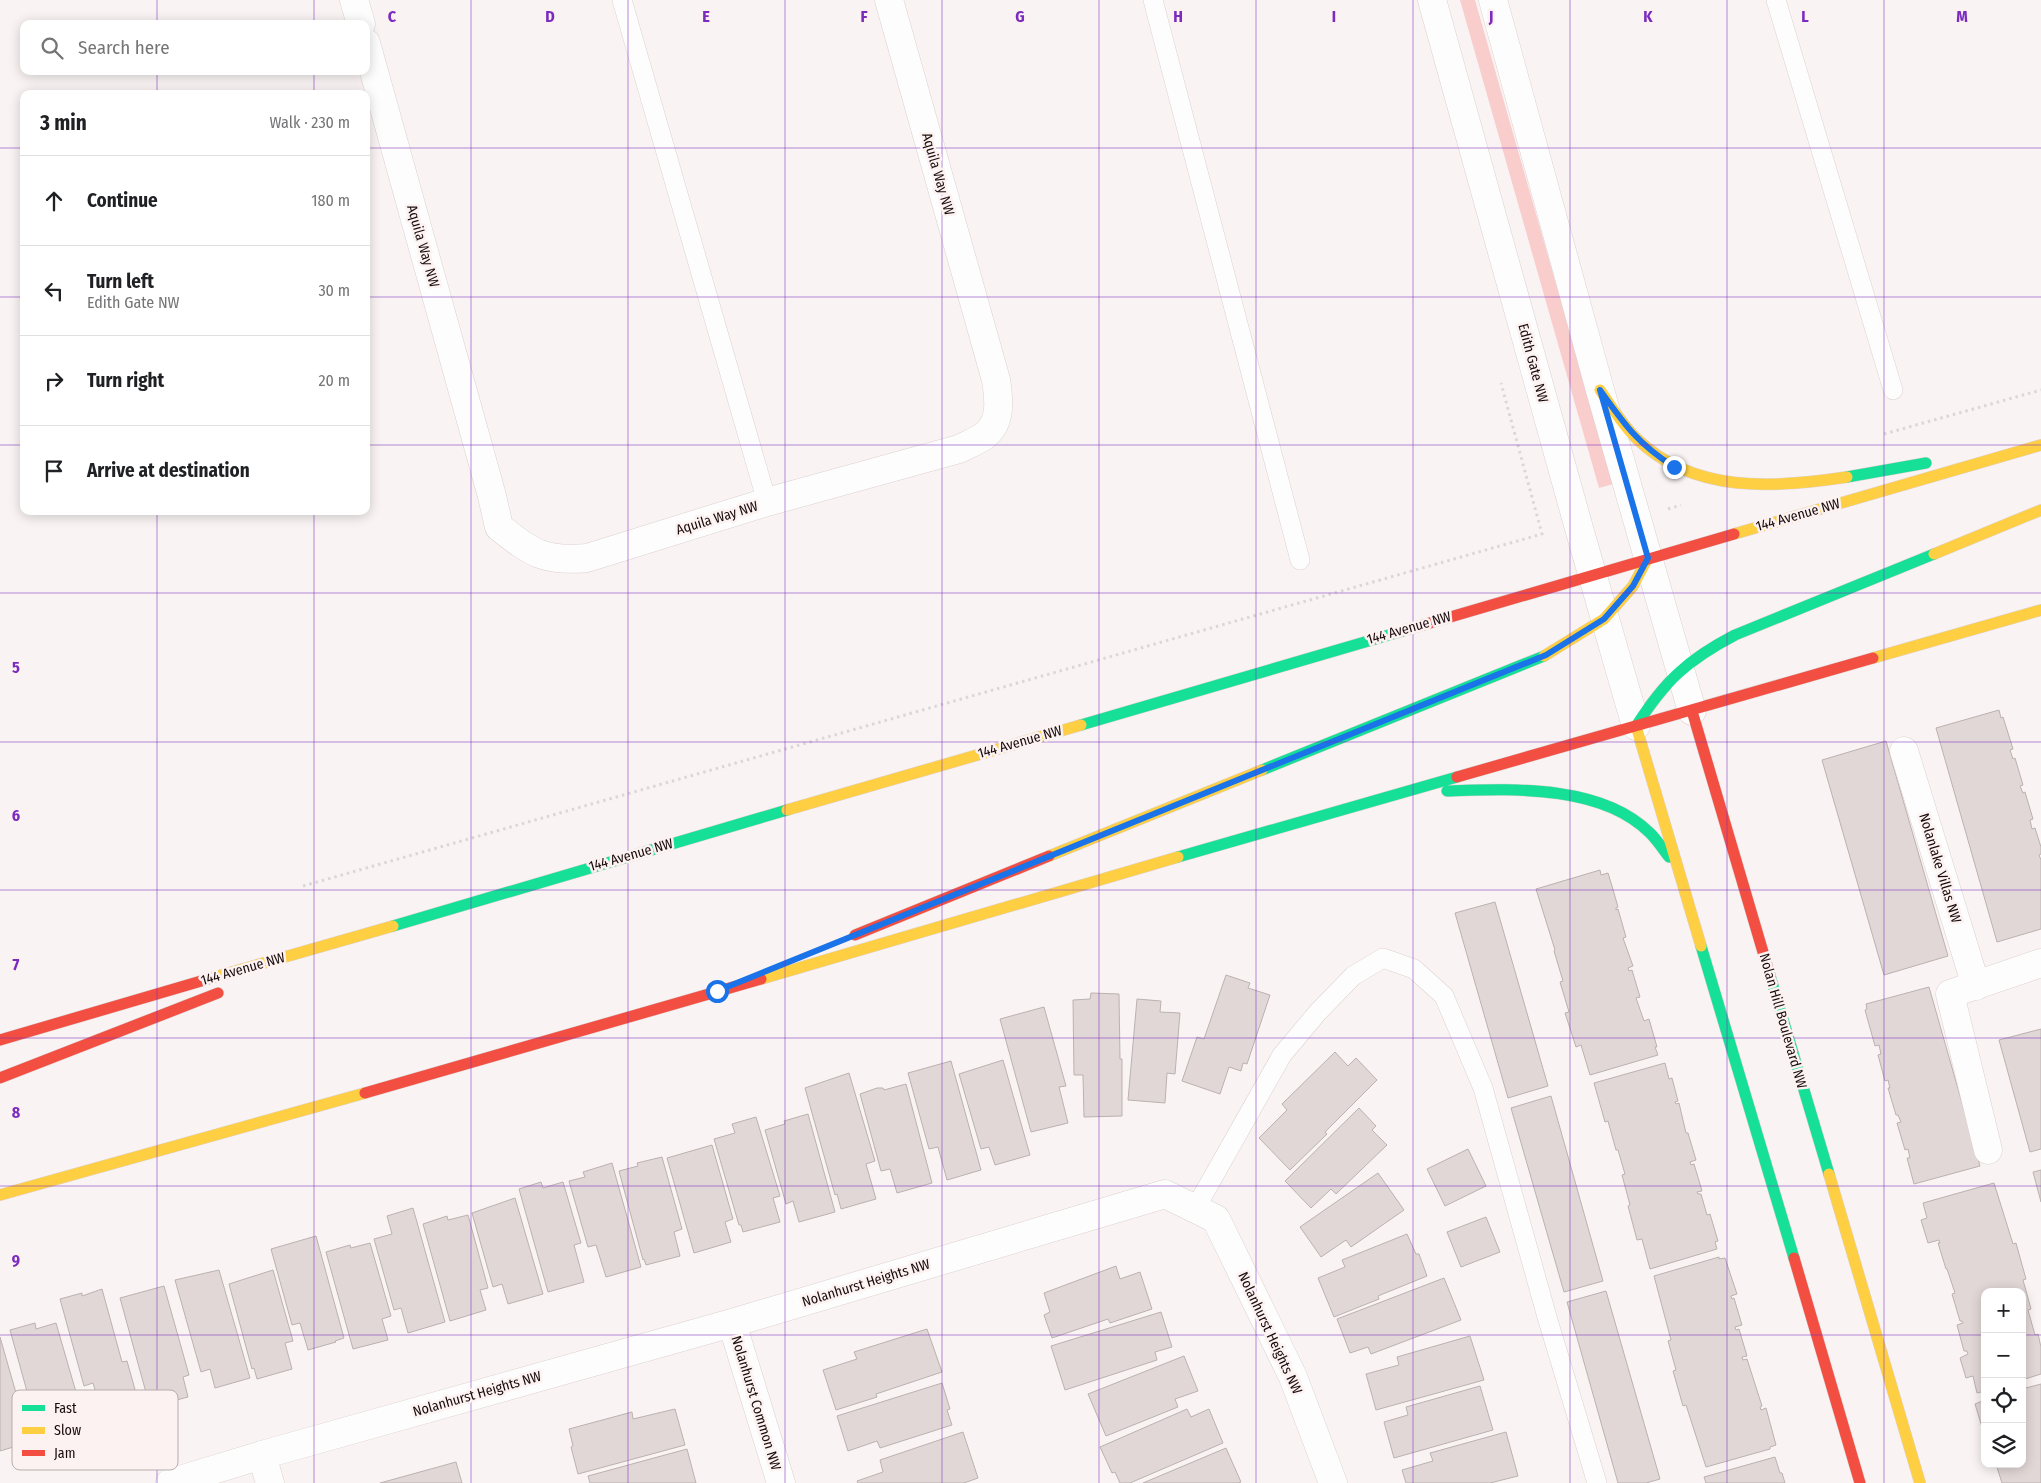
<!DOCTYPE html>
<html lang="en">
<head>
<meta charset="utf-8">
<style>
  :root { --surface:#fff; --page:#f2f2f2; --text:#202124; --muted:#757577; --line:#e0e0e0 }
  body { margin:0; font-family:"Fira Sans Condensed",sans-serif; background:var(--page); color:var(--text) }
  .controls { position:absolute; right:15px; bottom:15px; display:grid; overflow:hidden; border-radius:10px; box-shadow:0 2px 12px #0003 }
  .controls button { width:45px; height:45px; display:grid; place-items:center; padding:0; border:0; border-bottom:1px solid var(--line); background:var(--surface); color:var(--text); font:25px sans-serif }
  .stop { position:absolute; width:15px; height:15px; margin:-11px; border:4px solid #1a73e8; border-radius:50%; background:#fff }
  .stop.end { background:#1a73e8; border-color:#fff; box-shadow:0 1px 5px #0008 }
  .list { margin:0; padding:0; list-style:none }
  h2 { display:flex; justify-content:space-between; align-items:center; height:65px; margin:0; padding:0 20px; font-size:21px }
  h2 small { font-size:16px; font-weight:400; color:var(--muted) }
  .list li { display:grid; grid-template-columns:32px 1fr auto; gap:15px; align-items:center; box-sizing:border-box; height:90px; padding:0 20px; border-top:1px solid var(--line) }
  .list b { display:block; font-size:19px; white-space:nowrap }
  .list p { margin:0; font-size:16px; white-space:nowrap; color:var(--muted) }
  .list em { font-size:16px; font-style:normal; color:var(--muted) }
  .icon { flex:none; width:28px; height:28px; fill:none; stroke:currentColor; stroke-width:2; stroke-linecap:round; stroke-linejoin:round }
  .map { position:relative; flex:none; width:2041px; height:1483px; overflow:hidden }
  .search { position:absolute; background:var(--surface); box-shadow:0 2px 12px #0003; left:20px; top:20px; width:350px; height:55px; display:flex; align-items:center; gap:12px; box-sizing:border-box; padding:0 18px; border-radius:10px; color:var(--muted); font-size:19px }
  .panel { position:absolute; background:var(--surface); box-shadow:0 2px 12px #0003; left:20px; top:90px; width:350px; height:425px; border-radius:10px }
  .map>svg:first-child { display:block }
  .green { fill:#f8cdcc }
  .building { fill:#e1d7d6; stroke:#bbb1b0 }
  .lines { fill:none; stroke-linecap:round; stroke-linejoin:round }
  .lane-casing { stroke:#dcd1d0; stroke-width:20 }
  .street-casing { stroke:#dcd1d0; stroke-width:29 }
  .fast-casing { stroke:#dcd1d0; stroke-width:12 }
  .slow-casing { stroke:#dcd1d0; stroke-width:12 }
  .jam-casing { stroke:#dcd1d0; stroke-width:12 }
  .path { stroke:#dad7d7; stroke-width:3; stroke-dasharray:2.5 4; stroke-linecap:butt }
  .lane { stroke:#fefdfd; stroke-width:19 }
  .street { stroke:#fefdfd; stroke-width:28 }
  .fast { stroke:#16e098; stroke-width:11 }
  .slow { stroke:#ffcf43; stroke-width:11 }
  .jam { stroke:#f24e42; stroke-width:11 }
  .route { stroke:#1a73e8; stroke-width:6 }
  .grid { fill:none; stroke:#7b2cbf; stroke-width:1; stroke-opacity:0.55 }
  .labels { text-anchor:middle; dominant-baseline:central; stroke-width:5; stroke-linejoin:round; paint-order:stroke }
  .street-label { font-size:14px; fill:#190b0b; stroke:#fbf2f1 }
  .key { fill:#fbf2f1; stroke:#b7adac; stroke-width:1 }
  .key-label { font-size:14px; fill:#190b0b }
  .grid-label { font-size:16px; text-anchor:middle; font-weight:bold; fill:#7b2cbf; stroke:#fbf2f1; stroke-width:5; stroke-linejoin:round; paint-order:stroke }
</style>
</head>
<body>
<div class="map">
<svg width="2041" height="1483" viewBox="0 0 2041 1483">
  <rect width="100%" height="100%" fill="#f9f4f3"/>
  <path class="green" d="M 1460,0 L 1475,0 L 1613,484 L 1599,488 Z"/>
  <path class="building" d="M 1999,710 L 2001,718 L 2003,717 L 2013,749 L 2010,750 L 2013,759 L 2015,758 L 2023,785 L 2020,786 L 2023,793 L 2025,792 L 2033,819 L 2030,820 L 2032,829 L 2035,828 L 2041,847 L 2041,854 L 2039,855 L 2041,860 L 2041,929 L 1997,942 L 1936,728 Z
    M 1886,741 L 1948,956 L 1884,975 L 1822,760 Z
    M 1600,870 L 1601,875 L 1608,873 L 1612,886 L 1618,907 L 1616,908 L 1616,910 L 1618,909 L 1626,937 L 1623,938 L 1633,966 L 1628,968 L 1629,971 L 1632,970 L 1640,997 L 1636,998 L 1644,1021 L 1649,1019 L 1657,1047 L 1655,1047 L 1658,1055 L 1590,1075 L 1581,1045 L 1576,1047 L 1565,1013 L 1569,1012 L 1560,982 L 1563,981 L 1554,951 L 1555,950 L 1536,889 Z
    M 1495,902 L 1548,1086 L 1508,1098 L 1455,913 Z
    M 1226,975 L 1250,983 L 1248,988 L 1270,995 L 1247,1064 L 1243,1063 L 1241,1071 L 1229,1067 L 1220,1094 L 1182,1081 L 1197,1037 L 1204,1039 Z
    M 1929,987 L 1980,1166 L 1914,1184 L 1907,1158 L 1910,1158 L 1908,1149 L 1905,1150 L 1897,1123 L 1901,1122 L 1898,1115 L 1896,1115 L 1888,1088 L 1890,1088 L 1888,1080 L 1885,1081 L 1878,1055 L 1881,1054 L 1879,1045 L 1875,1046 L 1865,1010 L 1867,1009 L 1866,1004 Z
    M 1091,993 L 1119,994 L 1120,1059 L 1122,1059 L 1122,1116 L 1084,1117 L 1083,1075 L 1074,1075 L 1073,1000 L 1090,999 Z
    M 1137,999 L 1161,1001 L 1160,1012 L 1180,1013 L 1175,1074 L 1167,1073 L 1165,1103 L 1128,1100 Z
    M 1044,1007 L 1066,1086 L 1059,1087 L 1068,1123 L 1031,1132 L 1000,1019 Z
    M 2041,1029 L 2041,1149 L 2030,1152 L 1999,1040 Z
    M 1335,1052 L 1348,1066 L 1356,1058 L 1377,1080 L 1325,1132 L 1327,1134 L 1290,1170 L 1259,1138 L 1287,1110 L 1282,1104 Z
    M 1003,1060 L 1030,1155 L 995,1165 L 989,1147 L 981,1149 L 959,1074 Z
    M 951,1061 L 981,1170 L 947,1180 L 938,1147 L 929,1149 L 908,1073 Z
    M 1665,1063 L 1669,1079 L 1672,1078 L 1678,1101 L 1675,1102 L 1676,1104 L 1679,1103 L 1686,1133 L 1688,1133 L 1696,1160 L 1690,1162 L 1691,1165 L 1694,1164 L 1702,1191 L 1697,1192 L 1698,1194 L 1701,1194 L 1707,1215 L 1710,1214 L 1718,1241 L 1715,1242 L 1717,1249 L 1650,1269 L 1642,1239 L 1637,1240 L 1628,1206 L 1630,1205 L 1622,1175 L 1625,1174 L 1618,1150 L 1616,1150 L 1608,1121 L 1605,1122 L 1594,1083 Z
    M 849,1073 L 875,1161 L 866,1164 L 876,1199 L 841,1209 L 837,1194 L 835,1195 L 805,1088 Z
    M 906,1084 L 932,1183 L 897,1193 L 890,1169 L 881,1171 L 860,1094 L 877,1088 L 883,1088 L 884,1090 Z
    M 1551,1096 L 1603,1281 L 1564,1292 L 1511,1108 Z
    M 1359,1108 L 1376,1126 L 1372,1130 L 1387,1145 L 1336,1194 L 1331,1189 L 1311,1208 L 1285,1181 Z
    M 808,1114 L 835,1212 L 799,1222 L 793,1201 L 786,1204 L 765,1130 L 785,1124 L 784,1121 Z
    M 756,1117 L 780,1196 L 773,1198 L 780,1222 L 743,1232 L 741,1225 L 739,1225 L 714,1139 L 735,1133 L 732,1124 Z
    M 712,1145 L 733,1219 L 725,1222 L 731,1242 L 694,1253 L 667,1158 Z
    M 1468,1149 L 1486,1186 L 1445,1206 L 1427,1169 Z
    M 662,1157 L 682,1229 L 674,1232 L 680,1256 L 646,1265 L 644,1259 L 643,1260 L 619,1171 L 638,1166 L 637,1163 Z
    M 612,1163 L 641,1267 L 606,1277 L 596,1245 L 588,1247 L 569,1181 L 585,1177 L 583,1172 Z
    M 2041,1170 L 2041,1202 L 2033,1172 Z
    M 1378,1173 L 1404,1210 L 1351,1247 L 1346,1240 L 1321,1257 L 1300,1227 Z
    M 541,1182 L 543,1188 L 563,1182 L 581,1243 L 574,1245 L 584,1282 L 548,1292 L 519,1189 Z
    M 1994,1183 L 2013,1244 L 2016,1243 L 2026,1279 L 2023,1280 L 2031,1309 L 2028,1310 L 2035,1335 L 2038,1334 L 2041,1347 L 2041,1374 L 2022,1380 L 2022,1292 L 1985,1292 L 1985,1391 L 1977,1393 L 1973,1376 L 1966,1378 L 1960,1358 L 1968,1354 L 1967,1351 L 1964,1351 L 1957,1325 L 1963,1323 L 1962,1321 L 1960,1321 L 1952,1294 L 1955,1293 L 1947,1269 L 1946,1269 L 1938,1243 L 1940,1243 L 1939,1240 L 1928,1243 L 1921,1220 L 1927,1218 L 1923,1203 Z
    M 515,1198 L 543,1294 L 508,1304 L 502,1284 L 493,1287 L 472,1213 Z
    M 413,1208 L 445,1322 L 408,1333 L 401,1308 L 394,1310 L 374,1239 L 392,1234 L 387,1216 Z
    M 468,1215 L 488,1288 L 480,1290 L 486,1310 L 450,1321 L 423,1224 L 447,1216 L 448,1220 Z
    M 1486,1217 L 1500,1252 L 1461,1267 L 1447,1232 Z
    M 1407,1234 L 1416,1254 L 1419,1254 L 1427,1276 L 1378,1296 L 1379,1299 L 1334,1317 L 1318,1278 L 1345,1267 L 1342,1260 Z
    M 316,1236 L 344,1338 L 335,1341 L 336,1342 L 308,1350 L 300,1323 L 292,1325 L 271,1249 Z
    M 370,1243 L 391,1316 L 382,1319 L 388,1340 L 353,1349 L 326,1252 L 350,1245 L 351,1248 Z
    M 1719,1257 L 1719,1259 L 1725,1258 L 1737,1294 L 1731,1296 L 1732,1299 L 1734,1298 L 1742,1325 L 1735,1327 L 1736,1330 L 1739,1329 L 1747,1356 L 1742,1357 L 1743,1360 L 1747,1359 L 1762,1406 L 1760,1407 L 1761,1410 L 1766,1408 L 1776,1445 L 1770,1447 L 1770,1449 L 1706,1467 L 1686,1405 L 1683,1406 L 1673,1371 L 1676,1370 L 1668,1341 L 1671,1340 L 1654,1276 Z
    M 1116,1266 L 1120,1279 L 1140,1272 L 1152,1309 L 1110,1323 L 1108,1319 L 1052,1338 L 1044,1315 L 1050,1312 L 1044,1293 Z
    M 219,1270 L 250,1378 L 215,1388 L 210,1369 L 201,1372 L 175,1280 Z
    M 273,1270 L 293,1341 L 285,1343 L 292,1369 L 257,1379 L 254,1368 L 252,1369 L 229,1284 Z
    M 1444,1278 L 1461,1320 L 1371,1354 L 1368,1347 L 1350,1353 L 1337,1319 Z
    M 164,1286 L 189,1375 L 183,1377 L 188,1397 L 150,1407 L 120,1298 Z
    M 102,1289 L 122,1362 L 127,1361 L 141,1411 L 104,1421 L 93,1383 L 84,1386 L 60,1299 L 82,1293 L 82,1296 Z
    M 1606,1291 L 1660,1479 L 1646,1483 L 1618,1483 L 1567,1302 Z
    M 1161,1312 L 1172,1347 L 1155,1352 L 1157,1360 L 1065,1390 L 1051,1346 Z
    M 35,1323 L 36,1329 L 56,1323 L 78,1399 L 70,1402 L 78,1430 L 38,1442 L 25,1396 L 28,1395 L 10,1330 Z
    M 927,1329 L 942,1372 L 876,1394 L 877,1397 L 836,1410 L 823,1370 L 857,1359 L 854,1352 Z
    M 1470,1336 L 1484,1380 L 1376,1410 L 1366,1374 L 1399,1365 L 1397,1357 Z
    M 0,1337 L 30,1442 L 0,1451 Z
    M 1184,1356 L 1198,1391 L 1175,1399 L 1178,1407 L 1106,1436 L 1088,1394 Z
    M 942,1383 L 950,1409 L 947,1410 L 952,1425 L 880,1448 L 877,1441 L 848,1451 L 837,1416 Z
    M 2041,1384 L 2041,1483 L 2002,1483 L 1996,1464 L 2022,1464 L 2022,1389 Z
    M 1480,1386 L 1493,1430 L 1394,1458 L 1384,1422 L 1408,1415 L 1406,1407 Z
    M 1985,1400 L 1985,1437 L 1975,1404 Z
    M 675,1409 L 685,1445 L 578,1474 L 571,1447 L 573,1446 L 569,1429 L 632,1412 L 633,1419 Z
    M 1187,1409 L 1191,1417 L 1209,1409 L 1223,1443 L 1130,1483 L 1120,1483 L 1115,1472 L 1112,1473 L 1100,1447 Z
    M 963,1432 L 978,1478 L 964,1483 L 858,1483 L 857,1481 L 883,1472 L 880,1460 Z
    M 1506,1432 L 1518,1476 L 1490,1483 L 1406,1483 L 1402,1470 L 1433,1461 L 1430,1453 Z
    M 1226,1448 L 1241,1482 L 1238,1483 L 1143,1483 Z
    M 687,1449 L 696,1483 L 590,1483 L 588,1476 Z
    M 1775,1457 L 1780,1473 L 1782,1473 L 1785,1483 L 1706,1483 L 1704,1477 Z
    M 456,1462 L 462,1483 L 380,1483 Z"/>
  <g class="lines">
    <g class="lane-casing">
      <path id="lane" d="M 622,0 L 767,502
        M 1153,0 L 1300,560
        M 1776,0 L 1893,390
        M 1195,1209 L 1282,1055 L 1318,1012 L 1353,976 L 1383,958 L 1414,969 L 1444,996 L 1483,1088 L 1547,1317 L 1597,1483"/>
    </g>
    <g class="street-casing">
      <path id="street" d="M 354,0 L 361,24
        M 1432,0 L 1580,532 L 1636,726
        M 1493,0 L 1600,390 L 1692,711
        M 366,43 L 492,496 L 499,527 C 532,553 544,562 587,558 L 767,502 L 959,449 C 967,445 977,441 984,436 C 1002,423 999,399 996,380 L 889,0
        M 1904,751 L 1976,986
        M 1988,1150 L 1950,994 L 2041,963
        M 732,1323 L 781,1483
        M 262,1455 L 270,1483
        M 170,1483 L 262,1455 L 732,1323 L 1165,1194 L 1216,1219 L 1293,1377 L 1333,1483"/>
    </g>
    <g class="fast-casing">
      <path id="fast" d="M 1847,477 L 1926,463
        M 1081,725 L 1423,625
        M 1636,726 C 1665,681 1687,660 1735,635 L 1934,554
        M 1262,770 L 1544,656
        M 1447,791 C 1511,789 1601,784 1650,833 C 1657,840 1663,849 1669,857
        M 1178,857 L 1457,777
        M 393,926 L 787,810
        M 1701,946 L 1794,1258
        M 1768,969 L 1829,1174"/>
    </g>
    <g class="slow-casing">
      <path id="slow" d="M 1600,390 C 1612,407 1622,425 1637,439 C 1694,494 1775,488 1847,477
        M 1734,534 L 2041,445
        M 1934,554 L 2041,510
        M 1544,656 L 1604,619 L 1633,586 L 1648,558
        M 1873,658 L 2041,610
        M 1636,726 L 1701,946
        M 787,810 L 1081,725
        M 1049,856 L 1262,770
        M 208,979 L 393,926
        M 761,979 L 1178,857
        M 1829,1174 L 1920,1483
        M 0,1195 L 365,1093"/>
    </g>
    <g class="jam-casing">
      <path id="jam" d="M 1423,625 L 1734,534
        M 1692,711 L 1768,969
        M 1457,777 L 1873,658
        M 855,935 L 1049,856
        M 0,1040 L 208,979
        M 0,1078 L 218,993
        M 365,1093 L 761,979
        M 1794,1258 L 1860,1483"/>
    </g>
    <path class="path" d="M 1884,434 L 2041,390
      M 1668,509 L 1681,505
      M 303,886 L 1542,534 L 1501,383"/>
    <use href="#lane" class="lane"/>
    <use href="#street" class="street"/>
    <use href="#fast" class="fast"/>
    <use href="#slow" class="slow"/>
    <use href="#jam" class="jam"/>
  </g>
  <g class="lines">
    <path class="route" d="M 717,991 L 1546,655 L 1604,619 L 1633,586 L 1648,558 L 1600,390 C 1625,425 1637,443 1674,467"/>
  </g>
  <path class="grid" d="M 157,0 L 157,24M 314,0 L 314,24M 471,0 L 471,1483M 628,0 L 628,1483M 785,0 L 785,1483M 942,0 L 942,1483M 1099,0 L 1099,1483M 1256,0 L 1256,1483M 1413,0 L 1413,1483M 1570,0 L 1570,1483M 1727,0 L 1727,1483M 1884,0 L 1884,1483M 157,71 L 157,94M 314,71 L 314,94M 0,148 L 24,148M 366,148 L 2041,148M 0,297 L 24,297M 366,297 L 2041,297M 0,445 L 24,445M 366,445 L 2041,445M 157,511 L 157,1483M 314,511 L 314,1483M 0,593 L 2041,593M 0,742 L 2041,742M 0,890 L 2041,890M 0,1038 L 2041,1038M 0,1186 L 2041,1186M 0,1335 L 1985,1335M 2022,1335 L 2041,1335"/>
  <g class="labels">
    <g class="street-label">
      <text transform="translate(938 174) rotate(74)">Aquila Way NW</text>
      <text transform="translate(423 246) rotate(74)">Aquila Way NW</text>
      <text transform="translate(1533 363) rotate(75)">Edith Gate NW</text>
      <text transform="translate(1798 515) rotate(-16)">144 Avenue NW</text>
      <text transform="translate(717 518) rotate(-17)">Aquila Way NW</text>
      <text transform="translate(1409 628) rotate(-16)">144 Avenue NW</text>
      <text transform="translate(1020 742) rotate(-16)">144 Avenue NW</text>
      <text transform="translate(631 855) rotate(-16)">144 Avenue NW</text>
      <text transform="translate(1940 868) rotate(73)">Nolanlake Villas NW</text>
      <text transform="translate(243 969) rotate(-16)">144 Avenue NW</text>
      <text transform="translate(1783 1021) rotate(74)">Nolan Hill Boulevard NW</text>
      <text transform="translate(866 1283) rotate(-17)">Nolanhurst Heights NW</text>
      <text transform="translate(1270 1333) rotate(65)">Nolanhurst Heights NW</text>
      <text transform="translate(477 1394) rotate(-16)">Nolanhurst Heights NW</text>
      <text transform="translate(756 1403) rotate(73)">Nolanhurst Common NW</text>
    </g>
  </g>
  <rect x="12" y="1390" width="166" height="80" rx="8" class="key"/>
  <rect x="22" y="1405" width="23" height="6" fill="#16e098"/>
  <rect x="22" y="1427" width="23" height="7" fill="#ffcf43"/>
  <rect x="22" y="1450" width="23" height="6" fill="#f24e42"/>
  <g class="key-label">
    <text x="54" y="1413">Fast</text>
    <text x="54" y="1435">Slow</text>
    <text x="54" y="1458">Jam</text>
  </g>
  <g class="grid-label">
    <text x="392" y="22">C</text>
    <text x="550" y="22">D</text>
    <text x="706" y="22">E</text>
    <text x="864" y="22">F</text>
    <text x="1020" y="22">G</text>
    <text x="1178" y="22">H</text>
    <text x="1334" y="22">I</text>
    <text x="1491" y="22">J</text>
    <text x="1648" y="22">K</text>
    <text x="1805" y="22">L</text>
    <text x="1962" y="22">M</text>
    <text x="16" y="673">5</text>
    <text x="16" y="821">6</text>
    <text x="16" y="970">7</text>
    <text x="16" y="1118">8</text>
    <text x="16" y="1266">9</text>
  </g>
</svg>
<div class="controls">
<button>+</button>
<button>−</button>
<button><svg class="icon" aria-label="locate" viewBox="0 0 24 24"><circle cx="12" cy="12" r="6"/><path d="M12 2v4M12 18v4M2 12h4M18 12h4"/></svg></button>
<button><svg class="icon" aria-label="layers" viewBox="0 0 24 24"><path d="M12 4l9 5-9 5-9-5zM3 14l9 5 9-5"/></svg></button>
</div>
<div class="stop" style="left:717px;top:991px"></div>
<div class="stop end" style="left:1674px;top:467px"></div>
<div class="search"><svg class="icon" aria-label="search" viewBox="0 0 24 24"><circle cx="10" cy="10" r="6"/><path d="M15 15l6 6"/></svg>Search here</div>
<section class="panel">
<h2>3 min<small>Walk · 230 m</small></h2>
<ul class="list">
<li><svg class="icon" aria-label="ahead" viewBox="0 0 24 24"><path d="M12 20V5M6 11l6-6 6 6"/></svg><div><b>Continue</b></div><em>180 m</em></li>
<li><svg class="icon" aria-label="left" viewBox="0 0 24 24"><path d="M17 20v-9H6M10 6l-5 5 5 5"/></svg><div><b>Turn left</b><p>Edith Gate NW</p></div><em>30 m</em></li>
<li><svg class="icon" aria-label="right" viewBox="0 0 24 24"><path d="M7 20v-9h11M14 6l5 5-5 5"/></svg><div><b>Turn right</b></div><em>20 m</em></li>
<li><svg class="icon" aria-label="arrive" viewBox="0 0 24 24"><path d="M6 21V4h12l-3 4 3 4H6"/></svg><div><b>Arrive at destination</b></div></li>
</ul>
</section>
</div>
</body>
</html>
